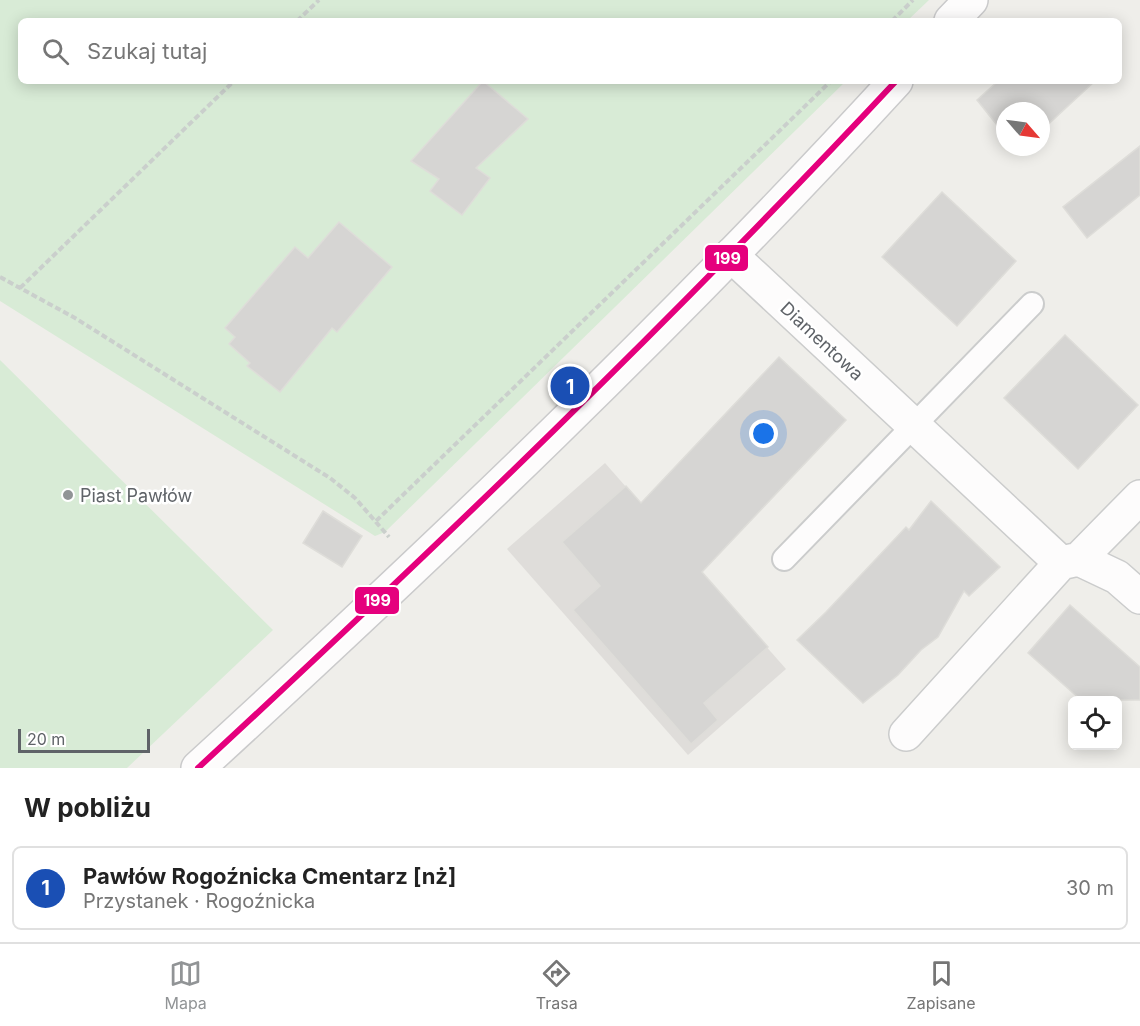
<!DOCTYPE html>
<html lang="pl">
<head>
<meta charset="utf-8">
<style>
  :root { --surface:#fff; --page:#f2f2f2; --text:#222; --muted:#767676; --line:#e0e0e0; --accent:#919496 }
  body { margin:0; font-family:Inter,sans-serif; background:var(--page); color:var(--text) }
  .controls { position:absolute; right:18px; bottom:18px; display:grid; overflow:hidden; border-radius:9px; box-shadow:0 3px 15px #0003 }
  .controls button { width:54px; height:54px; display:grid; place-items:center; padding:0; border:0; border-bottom:2px solid var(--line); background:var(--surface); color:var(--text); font:30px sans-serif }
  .compass { position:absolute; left:996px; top:102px; width:54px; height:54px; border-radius:50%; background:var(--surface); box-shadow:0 3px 15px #0003; rotate:118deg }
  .scale { position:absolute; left:18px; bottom:15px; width:132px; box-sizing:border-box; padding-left:6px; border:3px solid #5f6368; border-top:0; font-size:16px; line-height:21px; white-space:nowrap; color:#5f6368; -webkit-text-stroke:4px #fff; paint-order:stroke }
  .you { position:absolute; left:764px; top:434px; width:21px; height:21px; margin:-15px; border:4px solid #fff; border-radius:50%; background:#1a73e8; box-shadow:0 0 0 9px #1a73e833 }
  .badge { display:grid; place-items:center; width:39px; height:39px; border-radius:50%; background:var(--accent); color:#fff; font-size:20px; font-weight:700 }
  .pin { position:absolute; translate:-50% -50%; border:3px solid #fff; box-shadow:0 2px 6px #0006 }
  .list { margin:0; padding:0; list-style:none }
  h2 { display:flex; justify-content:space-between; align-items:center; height:78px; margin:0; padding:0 24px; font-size:26px }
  h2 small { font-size:20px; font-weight:400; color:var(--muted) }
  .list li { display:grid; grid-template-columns:39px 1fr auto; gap:18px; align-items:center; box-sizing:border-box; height:84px; margin:0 12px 12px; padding:0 12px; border:2px solid var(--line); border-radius:9px }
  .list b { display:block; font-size:22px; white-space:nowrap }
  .list p { margin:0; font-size:20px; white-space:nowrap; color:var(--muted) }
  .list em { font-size:20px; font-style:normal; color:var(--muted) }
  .icon { flex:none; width:33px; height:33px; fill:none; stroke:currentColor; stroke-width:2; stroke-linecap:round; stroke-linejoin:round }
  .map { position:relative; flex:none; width:1140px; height:768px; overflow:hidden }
  .search { position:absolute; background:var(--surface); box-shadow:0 3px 15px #0003; left:18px; right:18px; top:18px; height:66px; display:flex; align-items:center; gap:15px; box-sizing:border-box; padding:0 21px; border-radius:9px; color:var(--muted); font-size:22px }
  .sheet { height:174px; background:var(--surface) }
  nav { display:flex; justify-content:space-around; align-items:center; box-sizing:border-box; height:84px; border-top:2px solid var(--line); background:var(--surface); font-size:16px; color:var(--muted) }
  nav a { display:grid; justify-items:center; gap:3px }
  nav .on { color:var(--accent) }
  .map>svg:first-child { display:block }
  .industrial { fill:#dfddda }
  .green { fill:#d8ebd6 }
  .building { fill:#d6d5d3; stroke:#deddd9; stroke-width:1.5 }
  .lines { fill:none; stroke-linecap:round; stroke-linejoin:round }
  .lane-casing { stroke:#cbcccc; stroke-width:26 }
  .street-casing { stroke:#cbcccc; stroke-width:36 }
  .secondary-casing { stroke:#cacacb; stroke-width:36 }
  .path { stroke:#cacfcc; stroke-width:4; stroke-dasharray:6 3; stroke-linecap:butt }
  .lane { stroke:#fdfcfc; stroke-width:22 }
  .street { stroke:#fdfcfc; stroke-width:33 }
  .secondary { stroke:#fdfcfc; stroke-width:33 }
  .bus-1-casing { stroke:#fff; stroke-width:10 }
  .bus-1 { stroke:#e5007d; stroke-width:6 }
  .poi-dot { fill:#919496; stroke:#fff; stroke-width:2 }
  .labels { text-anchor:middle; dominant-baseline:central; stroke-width:5; stroke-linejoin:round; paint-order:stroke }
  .street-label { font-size:18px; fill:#5f6368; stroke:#fff }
  .poi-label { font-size:18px; fill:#5f6368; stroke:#fff; text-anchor:start }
  .line-badge { stroke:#fff; stroke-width:2 }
  .badge-label { font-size:16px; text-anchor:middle; font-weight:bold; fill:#fff }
</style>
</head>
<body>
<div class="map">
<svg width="1140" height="768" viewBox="0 0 1140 768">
  <rect width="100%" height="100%" fill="#efeeea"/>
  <path class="industrial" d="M 605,463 L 786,669 L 688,755 L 507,549 Z"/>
  <path class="green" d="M 0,0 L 929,0 L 907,21 L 21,21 L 21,81 L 846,81 L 385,532 L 375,536 L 0,301 Z
    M 0,360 L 273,630 L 127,768 L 0,768 Z"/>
  <path class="building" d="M 483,81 L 528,119 L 476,168 L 490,178 L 462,215 L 430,191 L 439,179 L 411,161 Z
    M 998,81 L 1095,81 L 1041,131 L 1041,111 L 1005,111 L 1005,135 L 977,100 Z
    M 1140,146 L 1140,195 L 1087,238 L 1063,207 Z
    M 942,192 L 1016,261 L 957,326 L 882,257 Z
    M 339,222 L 392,267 L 337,332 L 332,328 L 280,392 L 247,366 L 250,363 L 229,344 L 235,337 L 225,328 L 295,247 L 308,258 Z
    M 1065,335 L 1138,405 L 1078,469 L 1004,398 Z
    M 779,357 L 846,420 L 702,572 L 768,647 L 704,703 L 718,720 L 691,744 L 573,610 L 600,586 L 562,542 L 626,486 L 641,503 Z
    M 931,501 L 1000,567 L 969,596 L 964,591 L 938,637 L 921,650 L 898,675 L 863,703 L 797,640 L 826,612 L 906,527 L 909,530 Z
    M 323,511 L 362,536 L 342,567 L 303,543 Z
    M 1070,605 L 1140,667 L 1140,700 L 1081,700 L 1028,653 Z"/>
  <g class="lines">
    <g class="lane-casing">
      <path id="lane" d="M 784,559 L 1032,304"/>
    </g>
    <g class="street-casing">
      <path id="street" d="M 731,255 L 1061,563 L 906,734
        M 1079,559 L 1140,497
        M 1061,563 L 1079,559 L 1117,577 L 1140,597"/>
    </g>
    <g class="secondary-casing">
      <path id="secondary" d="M 951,21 L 971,0
        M 198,768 C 438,548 675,322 896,81"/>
    </g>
    <path class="path" d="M 297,21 L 319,0
      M 892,21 L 913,0
      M 0,277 L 75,318 L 330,478 L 355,498 L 389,537
      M 20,288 L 234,81
      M 376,521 L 831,81"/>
    <use href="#lane" class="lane"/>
    <use href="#street" class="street"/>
    <use href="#secondary" class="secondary"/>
    <g class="bus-1-casing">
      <path id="bus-1" d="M 198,768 C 438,546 673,320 896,81"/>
    </g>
    <use href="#bus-1" class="bus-1"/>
  </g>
  <circle class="poi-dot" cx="68" cy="495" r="6"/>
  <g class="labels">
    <g class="street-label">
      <text transform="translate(822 341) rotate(43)">Diamentowa</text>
    </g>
    <g class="poi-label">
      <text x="80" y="495">Piast Pawłów</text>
    </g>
  </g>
  <g class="line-badge">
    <rect x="704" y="244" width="45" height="28" rx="6" fill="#e5007d"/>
    <rect x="354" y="586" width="46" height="29" rx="6" fill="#e5007d"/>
  </g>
  <g class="badge-label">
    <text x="727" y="264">199</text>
    <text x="377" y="606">199</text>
  </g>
</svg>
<div class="controls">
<button><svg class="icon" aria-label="locate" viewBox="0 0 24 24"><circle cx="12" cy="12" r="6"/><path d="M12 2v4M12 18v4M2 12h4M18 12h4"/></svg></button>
</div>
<svg class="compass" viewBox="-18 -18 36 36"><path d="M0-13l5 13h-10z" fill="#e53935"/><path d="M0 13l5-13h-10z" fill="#767676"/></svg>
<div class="scale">20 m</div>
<div class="you"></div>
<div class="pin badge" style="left:570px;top:386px;background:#1a4fb4">1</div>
<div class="search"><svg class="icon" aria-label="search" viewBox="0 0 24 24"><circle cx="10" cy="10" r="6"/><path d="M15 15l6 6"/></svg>Szukaj tutaj</div>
</div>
<section class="sheet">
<h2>W pobliżu<small></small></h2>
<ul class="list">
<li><span class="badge" style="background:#1a4fb4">1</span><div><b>Pawłów Rogoźnicka Cmentarz [nż]</b><p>Przystanek · Rogoźnicka</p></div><em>30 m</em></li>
</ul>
</section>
<nav>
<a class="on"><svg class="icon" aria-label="map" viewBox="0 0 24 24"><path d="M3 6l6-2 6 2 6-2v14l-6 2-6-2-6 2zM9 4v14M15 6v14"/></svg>Mapa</a>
<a><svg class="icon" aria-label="directions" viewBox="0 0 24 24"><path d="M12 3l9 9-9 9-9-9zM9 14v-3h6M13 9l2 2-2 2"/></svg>Trasa</a>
<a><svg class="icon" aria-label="saved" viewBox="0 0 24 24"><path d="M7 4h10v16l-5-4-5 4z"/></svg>Zapisane</a>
</nav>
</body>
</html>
